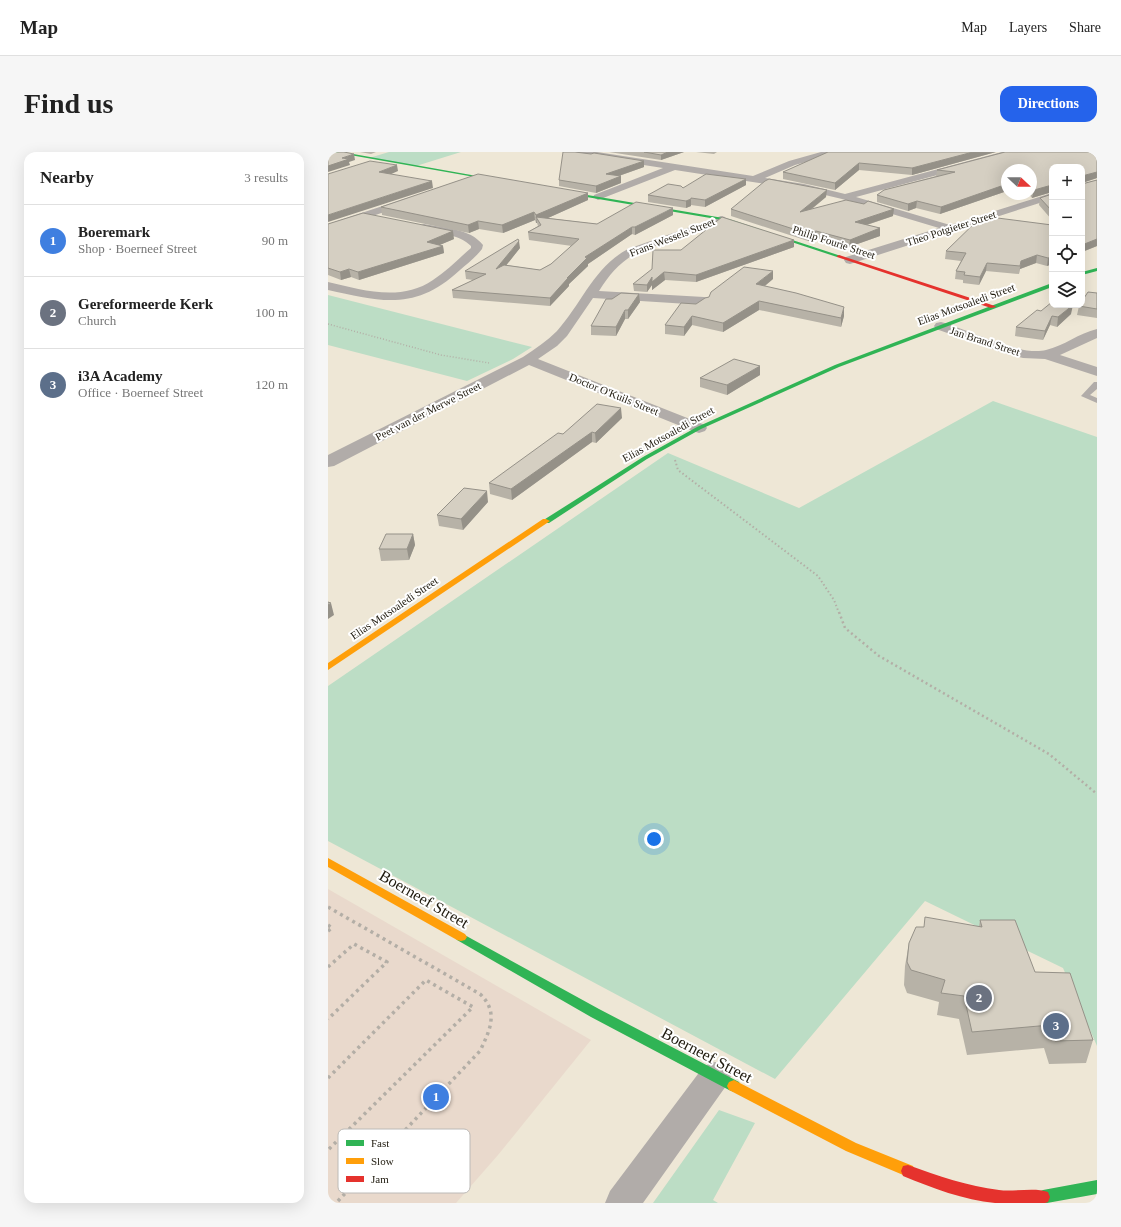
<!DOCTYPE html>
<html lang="en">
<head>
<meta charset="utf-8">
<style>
  :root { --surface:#fff; --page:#f6f6f6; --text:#222; --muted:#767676; --line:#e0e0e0; --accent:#2563eb }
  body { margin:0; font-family:"Times New Roman",serif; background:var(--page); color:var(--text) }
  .controls { position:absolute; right:12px; top:12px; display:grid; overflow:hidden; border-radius:8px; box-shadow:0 4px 16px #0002 }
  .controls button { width:36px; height:36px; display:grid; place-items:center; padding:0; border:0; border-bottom:1px solid var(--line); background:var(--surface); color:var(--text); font:20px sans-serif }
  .compass { position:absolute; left:673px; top:12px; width:36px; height:36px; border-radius:50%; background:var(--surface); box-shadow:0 4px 16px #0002; rotate:112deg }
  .you { position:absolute; left:326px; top:687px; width:14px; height:14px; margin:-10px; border:3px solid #fff; border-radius:50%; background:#1a73e8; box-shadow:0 0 0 6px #1a73e833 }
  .badge { display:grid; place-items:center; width:26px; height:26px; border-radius:50%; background:var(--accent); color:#fff; font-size:13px; font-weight:700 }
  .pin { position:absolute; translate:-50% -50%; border:2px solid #fff; box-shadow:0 1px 4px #0006 }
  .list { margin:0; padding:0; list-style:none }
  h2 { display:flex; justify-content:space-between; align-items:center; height:52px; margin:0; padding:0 16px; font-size:17px }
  h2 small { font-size:13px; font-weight:400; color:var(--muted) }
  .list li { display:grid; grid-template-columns:26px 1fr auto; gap:12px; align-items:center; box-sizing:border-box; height:72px; padding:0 16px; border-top:1px solid var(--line) }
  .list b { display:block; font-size:15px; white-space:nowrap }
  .list p { margin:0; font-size:13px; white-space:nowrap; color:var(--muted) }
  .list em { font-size:13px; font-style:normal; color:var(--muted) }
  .icon { flex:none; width:22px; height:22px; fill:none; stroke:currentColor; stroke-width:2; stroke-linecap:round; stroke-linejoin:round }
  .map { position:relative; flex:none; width:769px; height:1051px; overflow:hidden; border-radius:12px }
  header { display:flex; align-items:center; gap:24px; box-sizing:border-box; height:56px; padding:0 20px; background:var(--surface); border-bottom:1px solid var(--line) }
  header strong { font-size:19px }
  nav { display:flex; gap:22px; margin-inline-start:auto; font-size:14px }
  .intro { display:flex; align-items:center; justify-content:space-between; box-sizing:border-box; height:96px; padding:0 24px }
  h1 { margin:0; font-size:28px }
  .button { padding:10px 18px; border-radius:12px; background:var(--accent); color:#fff; font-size:14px; font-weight:700 }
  main { display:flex; gap:24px; padding:0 24px }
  aside { flex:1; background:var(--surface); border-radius:12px; box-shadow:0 4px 16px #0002 }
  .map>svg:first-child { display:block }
  .commercial { fill:#e9d9cc }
  .green { fill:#bcddc5 }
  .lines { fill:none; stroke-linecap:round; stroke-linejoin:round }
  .path-far3 { stroke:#b3aea6; stroke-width:1.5; stroke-dasharray:1 2; stroke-linecap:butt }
  .path-far2 { stroke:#b3aea6; stroke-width:2; stroke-dasharray:1.5 2.5; stroke-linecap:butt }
  .path-far1 { stroke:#b3aea6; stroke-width:2.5; stroke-dasharray:2 3; stroke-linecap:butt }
  .path { stroke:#b3aea6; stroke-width:3.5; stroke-dasharray:3 4; stroke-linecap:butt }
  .lane { fill:#b1aca9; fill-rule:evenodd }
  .street { fill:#b1aca9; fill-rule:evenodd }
  .fast { fill:#30b455; fill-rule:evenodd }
  .slow { fill:#ff9f0a; fill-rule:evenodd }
  .jam { fill:#e5322d; fill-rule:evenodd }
  .wall { fill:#b7b2a7 }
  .shaded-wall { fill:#959188 }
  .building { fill:#d5cfc2; stroke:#959188 }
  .labels { text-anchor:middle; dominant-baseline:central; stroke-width:4; stroke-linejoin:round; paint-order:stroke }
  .far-street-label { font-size:11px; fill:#1f1a0e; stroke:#fff }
  .near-street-label { font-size:16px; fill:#1f1a0e; stroke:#fff }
  .key { fill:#fff; stroke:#bcbab7; stroke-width:1 }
  .key-label { font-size:11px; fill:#1f1a0e }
</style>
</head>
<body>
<header>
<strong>Map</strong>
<nav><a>Map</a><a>Layers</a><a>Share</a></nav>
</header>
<div class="intro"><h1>Find us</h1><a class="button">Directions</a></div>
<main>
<aside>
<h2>Nearby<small>3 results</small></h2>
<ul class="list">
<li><span class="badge" style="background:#3f7fe0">1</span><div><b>Boeremark</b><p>Shop · Boerneef Street</p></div><em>90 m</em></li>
<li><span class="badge" style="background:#6b7280">2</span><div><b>Gereformeerde Kerk</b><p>Church</p></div><em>100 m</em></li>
<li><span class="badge" style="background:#5c6f8a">3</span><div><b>i3A Academy</b><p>Office · Boerneef Street</p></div><em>120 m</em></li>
</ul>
</aside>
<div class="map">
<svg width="769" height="1051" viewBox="0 0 769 1051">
  <rect width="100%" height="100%" fill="#eee7d6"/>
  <path class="commercial" d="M 0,737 L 263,888 L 170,1003 L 128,1051 L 0,1051 Z"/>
  <path class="green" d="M 61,0 L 133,0 L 88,14 L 41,6 Z
    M 0,143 L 204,195 L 185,207 L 139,229 L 0,193 Z
    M 665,249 L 769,285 L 769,894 L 735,816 L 597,749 L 447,927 L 0,689 L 0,534 L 340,301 L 471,356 Z
    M 391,958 L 427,971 L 385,1048 L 390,1051 L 325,1051 Z"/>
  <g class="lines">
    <path class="path-far3" d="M 0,172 L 113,203 L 161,211"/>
    <path class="path-far2" d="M 347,308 L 350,318 L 490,424 L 506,448 L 511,461"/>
    <path class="path-far1" d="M 511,460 L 517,476 L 551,504 L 721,602 L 769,642"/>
    <path class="path" d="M 0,755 L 152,842 C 171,860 162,878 152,899 L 8,1051
      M 0,773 L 4,776 L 0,779
      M 0,815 L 26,792 L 59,810 L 0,867
      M 0,926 L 98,828 L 145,855 L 0,998"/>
    <path class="lane" d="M 766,230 L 769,230 L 769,237 L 762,243 L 769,246 L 769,251 L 753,244 Z"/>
    <path class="street" d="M 246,0 L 269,0 L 425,24 L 461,9 L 493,0 L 508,0 L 506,2 L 467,13 L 437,26 L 476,32 L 517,42 L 674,0 L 689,0 L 687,2 L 528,45 L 622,73 L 724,41 L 724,47 L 522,112 L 518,111 L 516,108 L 518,105 L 611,76 L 514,47 L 476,38 L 347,18 L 270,48 L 265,45 L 266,43 L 335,16 L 251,3 Z
      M 82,45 L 86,46 L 87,48 L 86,50 L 0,79 L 0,72 Z
      M 393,64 L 397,65 L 398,67 L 397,69 L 308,101 C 290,112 282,122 271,139 L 376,145 L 381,146 L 382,149 L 381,152 L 376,153 L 265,146 L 239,184 L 229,194 L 210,207 L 377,273 L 379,276 L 377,279 L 371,281 L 365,279 L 201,213 L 6,314 L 0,315 L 0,303 L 195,205 C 207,197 219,189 229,179 C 254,151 266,115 300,97 Z
      M 96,72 C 115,76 142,76 155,93 L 154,97 C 148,105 139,112 132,118 C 88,159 54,150 0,138 L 0,130 C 34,138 73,150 105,128 C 119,119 130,107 143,96 L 143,94 C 130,81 109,82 92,77 L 91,75 L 92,73 Z
      M 613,170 C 640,177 692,205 718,198 C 736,194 751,181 769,177 L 769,186 L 732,203 L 769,215 L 769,224 L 717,207 L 695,206 L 676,201 L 608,177 L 606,174 L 608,171 Z
      M 387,910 L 398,914 L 403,924 L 398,934 L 315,1051 L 277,1051 L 282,1039 L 376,914 Z"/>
    <path class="fast" d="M 5,0 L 14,0 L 177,29 L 175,30 Z
      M 230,38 L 401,67 L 513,104 L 509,105 L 400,69 L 229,40 Z
      M 769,116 L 769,119 L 754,123 L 754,120 Z
      M 724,131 L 724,135 L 511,215 L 373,277 L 319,307 L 221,371 L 218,371 L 214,369 L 315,305 L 369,275 L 507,213 Z
      M 133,781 L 271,857 L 411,930 L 413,934 L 411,938 L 406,940 L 401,938 L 263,865 L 129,788 L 127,785 L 129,782 Z
      M 769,1028 L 769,1042 L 719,1051 L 710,1050 L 708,1045 L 710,1040 L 715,1038 Z"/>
    <path class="slow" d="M 215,367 L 218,367 L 222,369 L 0,518 L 0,511 Z
      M 0,706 L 137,782 L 139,785 L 137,788 L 133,789 L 129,788 L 0,715 Z
      M 406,928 L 528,991 L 585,1014 L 587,1019 L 585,1024 L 580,1025 L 518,999 L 401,938 L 399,934 L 401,930 Z"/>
    <path class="jam" d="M 511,103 L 667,154 L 668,155 L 663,156 L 509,105 L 509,104 Z
      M 580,1013 C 610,1024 640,1034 671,1038 C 686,1040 707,1035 720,1040 L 722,1045 L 720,1050 L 717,1051 C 701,1051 683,1051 667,1051 C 636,1048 604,1036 575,1024 L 573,1019 L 575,1014 Z"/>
  </g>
  <path class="wall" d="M 32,0 L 48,0 L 43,2 Z
    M 281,0 L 356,0 L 333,8 Z
    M 368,0 L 389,0 L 386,2 Z
    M 500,0 L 668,0 L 584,23 L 531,18 L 507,38 L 455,27 L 455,20 Z
    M 677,0 L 769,0 L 769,26 L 754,31 L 754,32 L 769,28 L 769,94 L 754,100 L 754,15 L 724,15 L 724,40 L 704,46 L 701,42 L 703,42 L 703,18 L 679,18 L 679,39 L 612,62 L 588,56 L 580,59 L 549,50 L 549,43 L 556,38 L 608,24 L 609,18 Z
    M 263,2 L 316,9 L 316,15 L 291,24 L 293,24 L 293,31 L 268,41 L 231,34 L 231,28 Z
    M 418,27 L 418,33 L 377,55 L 363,53 L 363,54 L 358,56 L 320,50 L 320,43 L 355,36 Z
    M 724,42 L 724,68 L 711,53 L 712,46 Z
    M 498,45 L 484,57 L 565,64 L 539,73 L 552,76 L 552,84 L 521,95 L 488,86 L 480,89 L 403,64 L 403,57 Z
    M 260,48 L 220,66 L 269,72 L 345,63 L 307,83 L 304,82 L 260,112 L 260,114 L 241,132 L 241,134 L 222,154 L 125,146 L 124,138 L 145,128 L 138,127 L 137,119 L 192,96 L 178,113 L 212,118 L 223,112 L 244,94 L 201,88 L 200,80 L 210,74 L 209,71 L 208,71 L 207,68 L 175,81 L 151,77 L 141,81 L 54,63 L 53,55 Z
    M 0,72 L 126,87 L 111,93 L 115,94 L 116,101 L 31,128 L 23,125 L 13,128 L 0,123 Z
    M 724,73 L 724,112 L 719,114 L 708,111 L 692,117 L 691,122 L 658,119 L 651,133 L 635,131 L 635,128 L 627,127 L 628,119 L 633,109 L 617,107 L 618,99 Z
    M 466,95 L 368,130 L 337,128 L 324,138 L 324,133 L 319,140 L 306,139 L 305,132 L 353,98 Z
    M 445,127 L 437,134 L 516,164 L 513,175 L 431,158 L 395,180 L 364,173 L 356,184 L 337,182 L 337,173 L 368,152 Z
    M 769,141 L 769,166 L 749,163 L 751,154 Z
    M 311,142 L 312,150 L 300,167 L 297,167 L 288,184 L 263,183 L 263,174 L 284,147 Z
    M 713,159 L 743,162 L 729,175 L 722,173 L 715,188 L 687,184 L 688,175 Z
    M 432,223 L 399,243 L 372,235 L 372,226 Z
    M 294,266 L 268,291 L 264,290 L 184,348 L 162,342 L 161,331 L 235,282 Z
    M 160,350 L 135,378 L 111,374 L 109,363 Z
    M 85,382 L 87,393 L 81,408 L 53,409 L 51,397 Z
    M 652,768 L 707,820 L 765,888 L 758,911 L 721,912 L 716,896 L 639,903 L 631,867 L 609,863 L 611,850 L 579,841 L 576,833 L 577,814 L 581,791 L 651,774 Z"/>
  <path class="shaded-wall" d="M 340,0 L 356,0 L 333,8 L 333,3 Z
    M 645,0 L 668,0 L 584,23 L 584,16 Z
    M 26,2 L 27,8 L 21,10 L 22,13 L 0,20 L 0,14 L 14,6 Z
    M 316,9 L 316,15 L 279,28 L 278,22 Z
    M 531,11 L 531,18 L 507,38 L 507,31 Z
    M 69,13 L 70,19 L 52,27 L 51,20 Z
    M 769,20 L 769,26 L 754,31 L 754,24 Z
    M 293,24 L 293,31 L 268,41 L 268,34 Z
    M 418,27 L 418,33 L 377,55 L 377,48 Z
    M 104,29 L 105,36 L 0,70 L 0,63 Z
    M 679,32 L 679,39 L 612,62 L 613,55 Z
    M 724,33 L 724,40 L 704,46 L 706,38 Z
    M 499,38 L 498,45 L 471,67 L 472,60 Z
    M 260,41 L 260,48 L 211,70 L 208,65 L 209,71 L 208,71 L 208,63 Z
    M 363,47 L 363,54 L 358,56 L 358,49 Z
    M 589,49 L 588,56 L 580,59 L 580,52 Z
    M 345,56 L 345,63 L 307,83 L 307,75 Z
    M 566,57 L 565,64 L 526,77 L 527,70 Z
    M 206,60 L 207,68 L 175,81 L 174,73 Z
    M 150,69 L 151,77 L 141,81 L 140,73 Z
    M 304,75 L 304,82 L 260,112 L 260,114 L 241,132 L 241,134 L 222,154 L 222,146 L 257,105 Z
    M 552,76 L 552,84 L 521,95 L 522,88 Z
    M 125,79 L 126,87 L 100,98 L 99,90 Z
    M 488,79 L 488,86 L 480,89 L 481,82 Z
    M 769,87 L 769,94 L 754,100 L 754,93 Z
    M 466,88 L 466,95 L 368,130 L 368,123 Z
    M 191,89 L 192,96 L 169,125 L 168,117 Z
    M 115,94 L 116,101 L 31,128 L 30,120 Z
    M 709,103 L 708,111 L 692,117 L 691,122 L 693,109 Z
    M 724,105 L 724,112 L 719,114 L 720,106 Z
    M 659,111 L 658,119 L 651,133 L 652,125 Z
    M 21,117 L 23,125 L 13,128 L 12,120 Z
    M 445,119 L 445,127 L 428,141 L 428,132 Z
    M 336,120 L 337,128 L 324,138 L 324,133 L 319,140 L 319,133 L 324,125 Z
    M 311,142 L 312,150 L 300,167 L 300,158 Z
    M 431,149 L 431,158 L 395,180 L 395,171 Z
    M 745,153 L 743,162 L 729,175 L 730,165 Z
    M 516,155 L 516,164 L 513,175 L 513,166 Z
    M 297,158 L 297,167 L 288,184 L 288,175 Z
    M 364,164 L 364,173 L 356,184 L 356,175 Z
    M 724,164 L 722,173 L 715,188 L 717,179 Z
    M 432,214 L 432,223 L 399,243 L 399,233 Z
    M 293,256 L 294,266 L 268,291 L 267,281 Z
    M 264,280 L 264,290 L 184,348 L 183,337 Z
    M 159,339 L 160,350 L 135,378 L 133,367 Z
    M 85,382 L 87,393 L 81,408 L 79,397 Z
    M 3,451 L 6,463 L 0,467 L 0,453 Z"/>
  <path class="building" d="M 0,0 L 16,0 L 26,2 L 14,6 L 21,7 L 0,14 Z
    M 235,0 L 247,0 L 263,2 L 266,1 L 316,9 L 278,22 L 293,24 L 268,34 L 231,28 Z
    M 316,0 L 340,0 L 333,3 Z
    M 500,0 L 645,0 L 584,16 L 531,11 L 507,31 L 455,20 Z
    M 677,0 L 769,0 L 769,20 L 754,24 L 754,15 L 724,15 L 724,33 L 706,38 L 703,36 L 703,18 L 679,18 L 679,32 L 613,55 L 589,49 L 580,52 L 549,43 L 556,38 L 627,20 L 609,18 Z
    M 42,9 L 69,13 L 51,20 L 104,29 L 0,63 L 0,22 Z
    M 150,22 L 260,41 L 208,63 L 206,60 L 174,73 L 150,69 L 140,73 L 53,55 Z
    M 378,22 L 418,27 L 377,48 L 363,46 L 363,47 L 358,49 L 320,43 L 340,32 L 353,34 L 355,36 Z
    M 754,24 L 754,32 L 769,28 L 769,87 L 754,93 Z
    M 441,27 L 499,38 L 472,60 L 518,48 L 536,52 L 540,49 L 566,57 L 527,70 L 552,76 L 522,88 L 488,79 L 481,82 L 403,57 L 437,29 Z
    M 724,42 L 724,59 L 712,46 Z
    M 308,50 L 345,56 L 307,75 L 304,75 L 257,105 L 259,106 L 239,126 L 240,126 L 222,146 L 124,138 L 158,122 L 137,119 L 190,87 L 191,89 L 168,117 L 176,113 L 212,118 L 223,112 L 251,87 L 200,80 L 213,73 L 208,65 L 269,72 Z
    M 35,61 L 125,79 L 99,90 L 115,94 L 30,120 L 21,117 L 12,120 L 0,116 L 0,72 Z
    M 654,64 L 724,73 L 724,105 L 720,106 L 709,103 L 693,109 L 692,114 L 659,111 L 652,125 L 636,123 L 637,120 L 628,119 L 638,101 L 618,99 Z
    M 394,65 L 466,88 L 368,123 L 336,120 L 324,130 L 324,125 L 319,133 L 305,132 L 324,117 L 325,98 L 353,98 Z
    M 416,115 L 445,119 L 428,132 L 468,141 L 516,155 L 513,166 L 431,149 L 395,171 L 364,164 L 356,175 L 337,173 L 353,151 L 368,152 L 377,146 L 381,145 L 383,140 Z
    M 760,140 L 769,141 L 769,157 L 751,154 L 752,153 L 754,153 L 754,149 Z
    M 293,141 L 311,142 L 300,158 L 297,158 L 288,175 L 263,174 L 278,147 L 284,147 Z
    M 724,150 L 724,153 L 745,153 L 730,165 L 724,164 L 717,179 L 688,175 L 709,158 L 713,159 Z
    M 406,207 L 432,214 L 399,233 L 372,226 Z
    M 269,252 L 293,256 L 267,281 L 264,280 L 183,337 L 161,331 L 230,281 L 235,282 Z
    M 136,336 L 159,339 L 133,367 L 109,363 Z
    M 58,382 L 85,382 L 79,397 L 51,397 Z
    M 0,450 L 3,451 L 0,453 Z
    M 597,765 L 654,775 L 652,768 L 687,768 L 707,820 L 742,821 L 765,888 L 727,889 L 722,873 L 644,880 L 636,844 L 613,841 L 617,828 L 583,818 L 579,810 L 581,791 L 588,775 L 596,775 Z"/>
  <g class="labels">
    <g class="far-street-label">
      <text transform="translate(623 76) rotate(-18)">Theo Potgieter Street</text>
      <text transform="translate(344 85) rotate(-21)">Frans Wessels Street</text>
      <text transform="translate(506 90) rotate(18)">Philip Fourie Street</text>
      <text transform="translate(638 152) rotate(-20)">Elias Motsoaledi Street</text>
      <text transform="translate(657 189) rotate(18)">Jan Brand Street</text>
      <text transform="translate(286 242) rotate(22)">Doctor O'Kuils Street</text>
      <text transform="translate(100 259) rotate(-27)">Peet van der Merwe Street</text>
      <text transform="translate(340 282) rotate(-29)">Elias Motsoaledi Street</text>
      <text transform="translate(66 456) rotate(-34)">Elias Motsoaledi Street</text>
    </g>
    <g class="near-street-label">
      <text transform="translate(96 747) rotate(30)">Boerneef Street</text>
      <text transform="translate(379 903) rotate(28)">Boerneef Street</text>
    </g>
  </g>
  <rect x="10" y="977" width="132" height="64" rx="6" class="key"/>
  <rect x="18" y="988" width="18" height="6" fill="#30b455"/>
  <rect x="18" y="1006" width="18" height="6" fill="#ff9f0a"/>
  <rect x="18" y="1024" width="18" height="6" fill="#e5322d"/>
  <g class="key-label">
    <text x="43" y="995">Fast</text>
    <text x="43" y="1013">Slow</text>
    <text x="43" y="1031">Jam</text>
  </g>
</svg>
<div class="controls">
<button>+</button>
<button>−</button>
<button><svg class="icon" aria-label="locate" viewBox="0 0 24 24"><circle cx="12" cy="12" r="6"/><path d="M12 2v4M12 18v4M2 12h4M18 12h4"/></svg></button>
<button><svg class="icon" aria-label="layers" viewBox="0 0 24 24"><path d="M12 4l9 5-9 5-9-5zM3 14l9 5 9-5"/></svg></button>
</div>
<svg class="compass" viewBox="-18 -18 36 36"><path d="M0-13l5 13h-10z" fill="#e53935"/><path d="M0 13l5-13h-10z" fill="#767676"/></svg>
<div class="you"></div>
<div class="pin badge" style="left:108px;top:945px;background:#3f7fe0">1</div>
<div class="pin badge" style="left:651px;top:846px;background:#6b7280">2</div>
<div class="pin badge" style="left:728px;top:874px;background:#5c6f8a">3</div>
</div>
</main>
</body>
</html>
